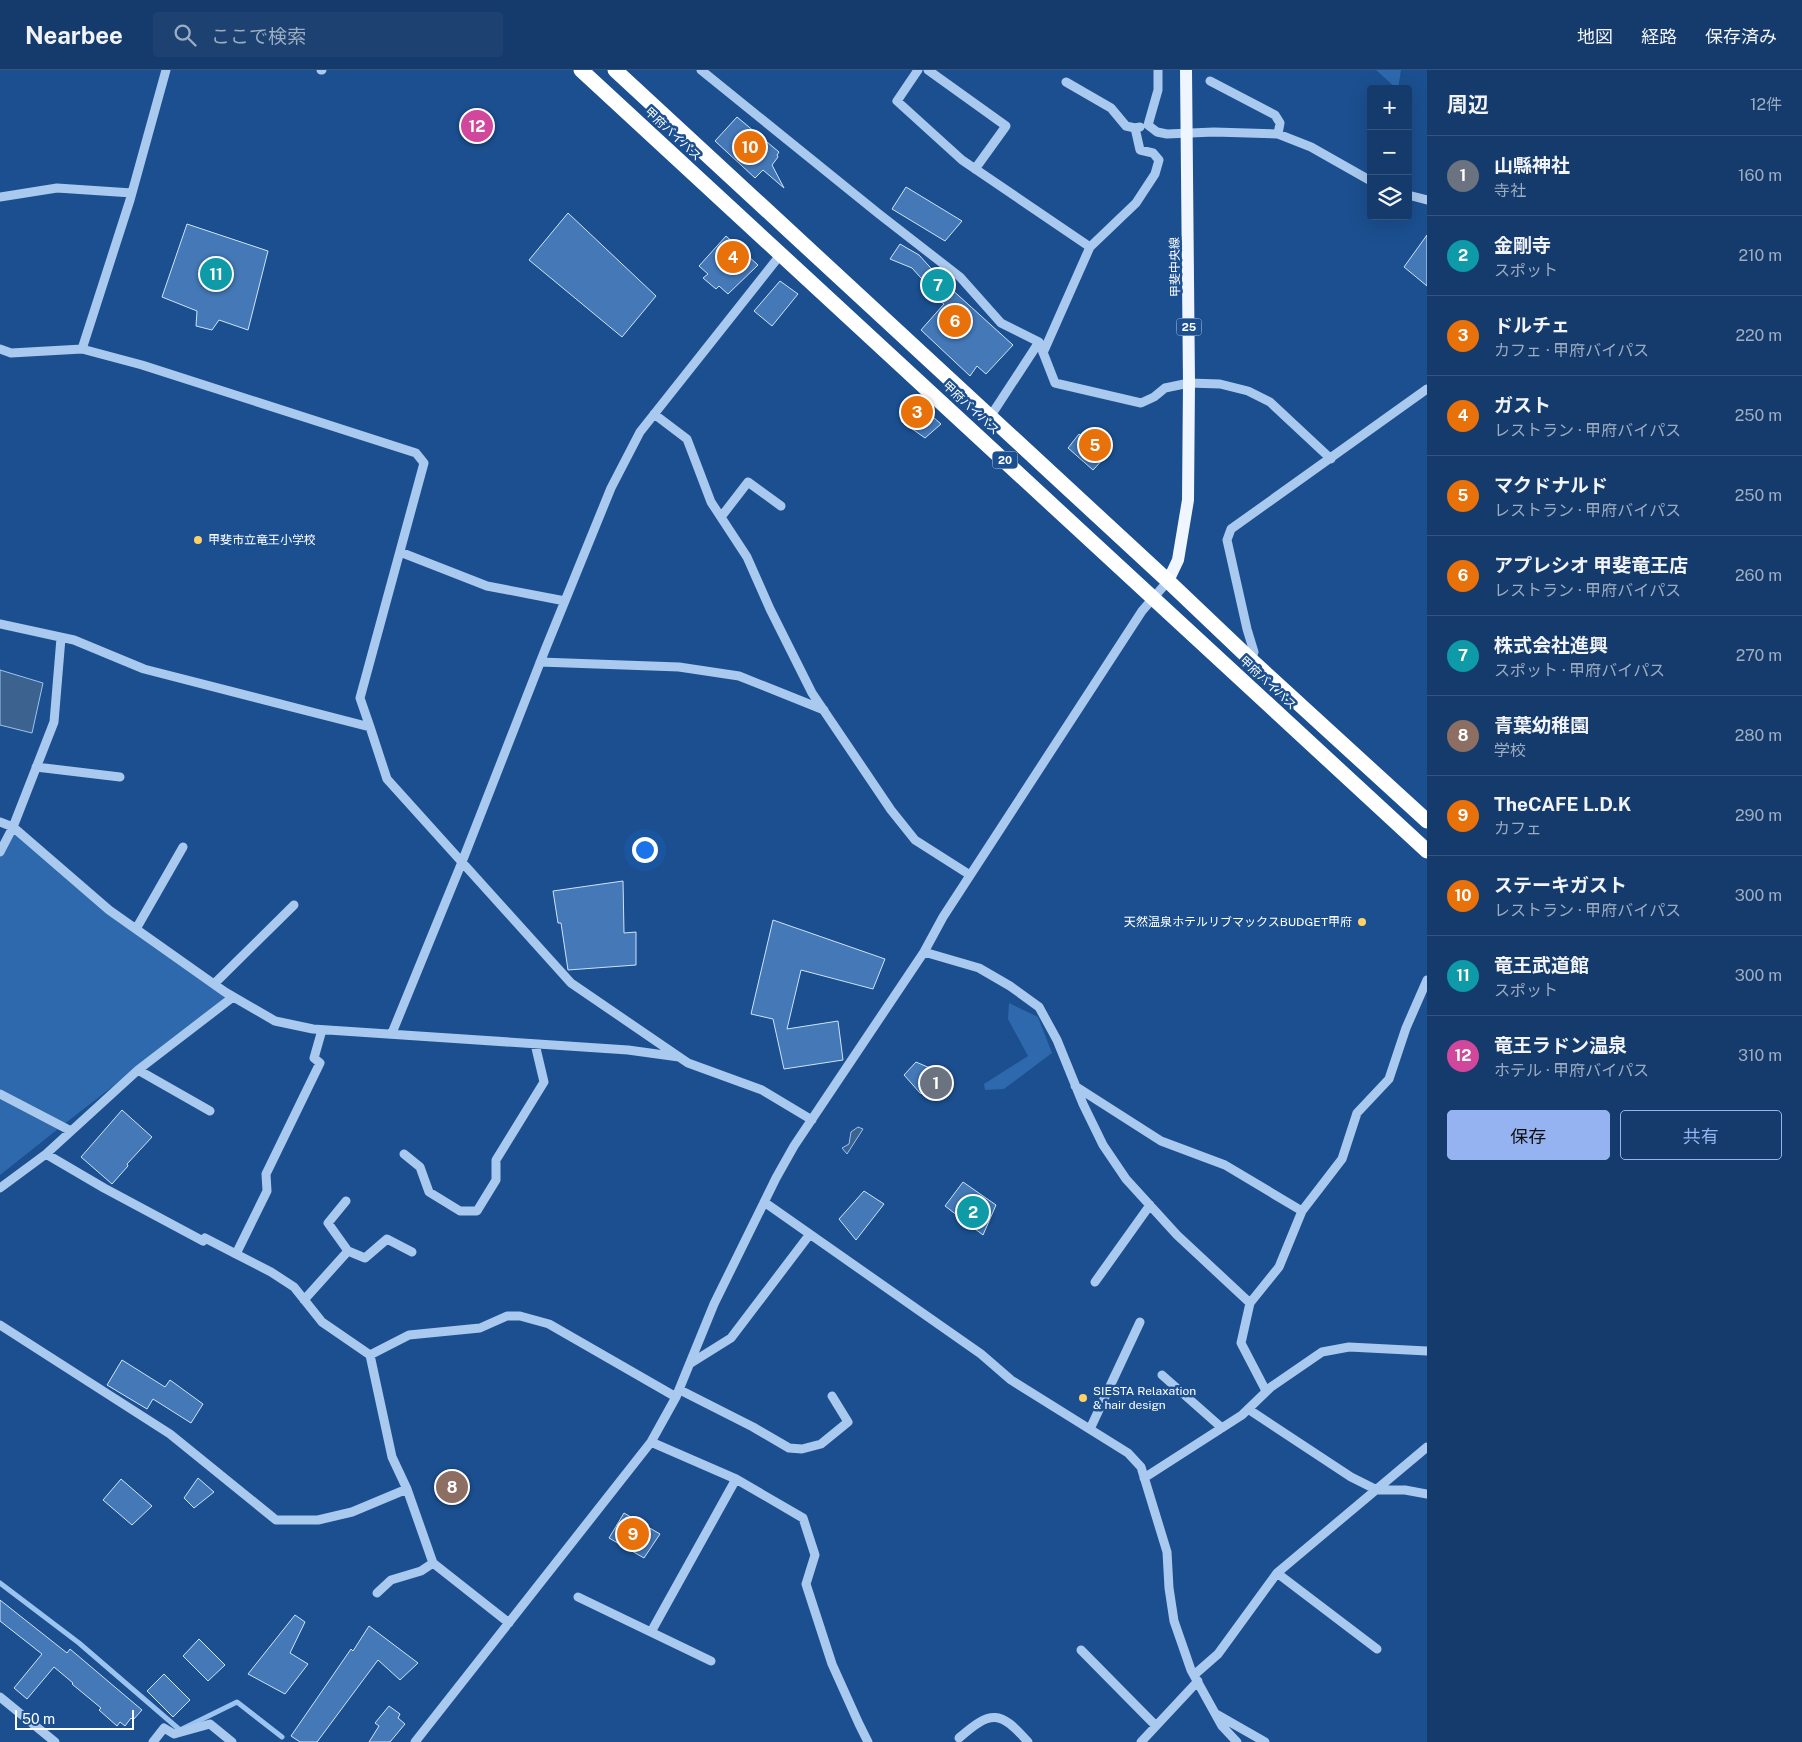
<!DOCTYPE html>
<html lang="ja">
<head>
<meta charset="utf-8">
<style>
  :root { --surface:#143b6b; --page:#1d4271; --text:#f1f3f6; --muted:#9dadc1; --line:#33557e; --accent:#95b2f1 }
  body { margin:0; font-family:"Public Sans","Noto Sans JP",sans-serif; background:var(--page); color:var(--text) }
  .controls { position:absolute; right:15px; top:15px; display:grid; overflow:hidden; border-radius:5px; box-shadow:0 5px 20px #0002 }
  .controls button { width:45px; height:45px; display:grid; place-items:center; padding:0; border:0; border-bottom:1px solid var(--line); background:var(--surface); color:var(--text); font:25px sans-serif }
  .scale { position:absolute; left:15px; bottom:12px; width:119px; box-sizing:border-box; padding-left:5px; border:2px solid #fff; border-top:0; font-size:14px; line-height:18px; white-space:nowrap; color:#fff; -webkit-text-stroke:4px #1b4f8f; paint-order:stroke }
  .you { position:absolute; left:644px; top:779px; width:18px; height:18px; margin:-12px; border:4px solid #fff; border-radius:50%; background:#1a73e8; box-shadow:0 0 0 8px #1a73e833 }
  .badge { display:grid; place-items:center; width:32px; height:32px; border-radius:50%; background:var(--accent); color:#fff; font-size:16px; font-weight:700 }
  .pin { position:absolute; translate:-50% -50%; border:2px solid #fff; box-shadow:0 1px 5px #0006 }
  .list { margin:0; padding:0; list-style:none }
  h2 { display:flex; justify-content:space-between; align-items:center; height:65px; margin:0; padding:0 20px; font-size:21px }
  h2 small { font-size:16px; font-weight:400; color:var(--muted) }
  .list li { display:grid; grid-template-columns:32px 1fr auto; gap:15px; align-items:center; box-sizing:border-box; height:80px; padding:0 20px; border-top:1px solid var(--line) }
  .list b { display:block; font-size:19px; white-space:nowrap }
  .list p { margin:0; font-size:16px; white-space:nowrap; color:var(--muted) }
  .list em { font-size:16px; font-style:normal; color:var(--muted) }
  .actions { display:flex; gap:10px; padding:15px 20px }
  .actions a { flex:1; padding:11px 0; border:1px solid var(--accent); border-radius:5px; text-align:center; font-size:18px; color:var(--accent) }
  .actions .main { background:var(--accent); color:#111 }
  .icon { flex:none; width:28px; height:28px; fill:none; stroke:currentColor; stroke-width:2; stroke-linecap:round; stroke-linejoin:round }
  .map { position:relative; flex:none; width:1427px; height:1672px; overflow:hidden }
  header { display:flex; align-items:center; gap:30px; box-sizing:border-box; height:70px; padding:0 25px; background:var(--surface); border-bottom:1px solid var(--line) }
  header strong { font-size:24px }
  nav { display:flex; gap:28px; margin-inline-start:auto; font-size:18px }
  .search { width:350px; height:45px; background:var(--page); display:flex; align-items:center; gap:12px; box-sizing:border-box; padding:0 18px; border-radius:5px; color:var(--muted); font-size:19px }
  main { display:flex }
  aside { flex:1; background:var(--surface) }
  .map>svg:first-child { display:block }
  .green { fill:#2e69ad }
  .water { fill:#3c6290; stroke:#9cc4f0 }
  .lines { fill:none; stroke-linecap:round; stroke-linejoin:round }
  .stream { stroke:#9cc4f0; stroke-width:5 }
  .building { fill:#4478b7; stroke:#cfe3fa }
  .minor { stroke:#a9c9ee; stroke-width:9 }
  .major { stroke:#f0f6ff; stroke-width:12 }
  .highway { stroke:#fff; stroke-width:15 }
  .poi-dot { fill:#ffd166; stroke:#1b4f8f; stroke-width:2 }
  .labels { text-anchor:middle; dominant-baseline:central; stroke-width:5; stroke-linejoin:round; paint-order:stroke }
  .shield { fill:#1b4f8f; stroke:#bbcadd; stroke-width:1 }
  .shield-label { font-size:11px; font-weight:bold; fill:#fff }
  .street-label { font-size:12px; fill:#fff; stroke:#1b4f8f }
  .poi-label { font-size:12px; fill:#fff; stroke:#1b4f8f; text-anchor:start }
</style>
</head>
<body>
<header>
<strong>Nearbee</strong>
<div class="search"><svg class="icon" aria-label="search" viewBox="0 0 24 24"><circle cx="10" cy="10" r="6"/><path d="M15 15l6 6"/></svg>ここで検索</div>
<nav><a>地図</a><a>経路</a><a>保存済み</a></nav>
</header>
<main>
<div class="map">
<svg width="1427" height="1672" viewBox="0 0 1427 1672">
  <rect width="100%" height="100%" fill="#1b4f8f"/>
  <path class="green" d="M 1376,0 L 1401,0 L 1398,19 L 1397,19 Z
    M 14,761 L 109,844 L 228,927 L 63,1055 L 0,1021 L 0,787 Z
    M 1009,933 L 1038,947 L 1052,983 L 1004,1019 L 985,1020 L 984,1014 L 1028,986 L 1008,949 Z
    M 0,1029 L 58,1059 L 0,1105 Z"/>
  <path class="water" d="M 0,600 L 43,613 L 32,663 L 0,655 Z
    M 858,1057 L 863,1059 L 847,1084 L 842,1078 L 849,1074 L 851,1062 Z"/>
  <g class="lines">
    <path class="stream" d="M 0,1513 L 79,1573 L 180,1660 L 237,1632 L 282,1667"/>
  </g>
  <path class="building" d="M 737,47 L 779,82 L 777,85 L 778,87 L 772,95 L 784,118 L 763,100 L 755,108 L 715,71 Z
    M 906,117 L 962,151 L 945,171 L 892,139 Z
    M 568,143 L 656,226 L 622,267 L 529,190 Z
    M 187,154 L 268,181 L 248,260 L 219,250 L 212,260 L 196,256 L 197,241 L 162,227 Z
    M 1427,165 L 1427,216 L 1404,197 Z
    M 726,166 L 758,195 L 728,224 L 719,216 L 716,219 L 703,208 L 708,204 L 699,196 Z
    M 900,174 L 919,185 L 938,206 L 942,205 L 951,212 L 948,216 L 1013,275 L 986,304 L 977,296 L 970,306 L 921,260 L 944,234 L 928,221 L 930,218 L 912,198 L 890,189 Z
    M 780,211 L 798,224 L 772,256 L 754,241 Z
    M 916,332 L 941,354 L 925,368 L 901,351 Z
    M 1079,364 L 1106,386 L 1093,400 L 1068,378 Z
    M 623,811 L 624,863 L 636,862 L 636,895 L 568,900 L 561,853 L 558,853 L 553,821 Z
    M 773,850 L 885,889 L 873,919 L 801,900 L 787,959 L 838,951 L 843,990 L 784,999 L 773,949 L 751,944 Z
    M 916,992 L 930,998 L 944,1010 L 932,1027 L 920,1023 L 904,1005 Z
    M 122,1040 L 152,1067 L 127,1094 L 128,1096 L 112,1114 L 81,1087 Z
    M 963,1112 L 996,1135 L 983,1165 L 945,1136 Z
    M 864,1121 L 884,1134 L 856,1170 L 839,1149 Z
    M 122,1290 L 165,1317 L 170,1310 L 203,1334 L 191,1353 L 153,1329 L 147,1339 L 107,1315 Z
    M 198,1408 L 214,1422 L 194,1438 L 184,1428 Z
    M 121,1409 L 152,1436 L 132,1455 L 103,1430 Z
    M 624,1443 L 660,1464 L 644,1488 L 609,1468 Z
    M 0,1530 L 67,1583 L 70,1579 L 142,1640 L 133,1650 L 131,1648 L 125,1656 L 120,1652 L 117,1656 L 99,1640 L 101,1638 L 72,1614 L 73,1613 L 54,1597 L 27,1629 L 14,1618 L 42,1584 L 0,1551 Z
    M 295,1545 L 305,1552 L 290,1583 L 308,1594 L 285,1624 L 248,1604 Z
    M 369,1556 L 418,1593 L 400,1610 L 378,1590 L 317,1672 L 300,1672 L 291,1666 L 351,1579 L 353,1581 Z
    M 199,1569 L 225,1595 L 208,1611 L 183,1586 Z
    M 164,1604 L 190,1630 L 173,1647 L 147,1621 Z
    M 389,1636 L 400,1644 L 398,1648 L 405,1654 L 390,1672 L 369,1672 L 379,1656 L 375,1653 Z"/>
  <g class="lines">
    <path class="minor" d="M 321,0 L 322,0
      M 701,0 L 879,144 L 960,207 L 1001,253 L 1039,272 L 1055,313 L 1141,333 L 1154,327 L 1165,318 L 1189,313 L 1220,314 L 1248,321 L 1270,332 L 1331,389
      M 918,0 L 897,31 L 962,90 L 1090,177
      M 928,0 L 1006,56 L 975,99
      M 1158,0 L 1158,20 L 1148,55 L 1157,62 L 1167,64 L 1214,62 L 1278,64 L 1311,77 L 1371,111
      M 1210,11 L 1275,45 L 1280,53 L 1278,64
      M 1066,12 L 1111,38 L 1126,56 L 1135,58 L 1140,57
      M 1408,125 L 1427,130
      M 0,127 L 57,118 L 132,123
      M 0,279 L 11,283 L 82,279 L 142,295 L 416,383 L 424,393 L 360,628 L 370,657 L 144,599 L 74,570 L 0,554
      M 82,279 L 130,130 L 166,0
      M 1043,283 L 1090,177 L 1136,133 L 1155,104 L 1159,90 L 1153,83 L 1140,80 L 1135,58
      M 654,344 L 687,369 L 711,432 L 747,487 L 770,539 L 812,623 L 891,740 L 915,770 L 970,805
      M 990,347 L 1039,272
      M 721,447 L 748,412 L 781,436
      M 400,482 L 487,516 L 565,531
      M 1251,590 L 1254,582 L 1247,559 L 1227,470 L 1231,459 L 1427,319
      M 540,592 L 679,597 L 739,606 L 824,640
      M 370,657 L 387,709 L 571,913 L 688,993 L 762,1020 L 812,1050
      M 36,697 L 120,707
      M 0,752 L 13,757 L 109,840 L 225,922 L 275,951 L 313,959 L 628,980 L 679,987
      M 0,782 L 13,757 L 54,652 L 61,568
      M 136,859 L 183,777
      M 924,882 L 979,898 L 1010,916 L 1039,937 L 1057,970 L 1083,1034 L 1103,1075 L 1126,1109 L 1177,1165 L 1250,1233 L 1241,1273 L 1266,1321
      M 214,914 L 294,835
      M 322,960 L 314,988 L 320,993 L 266,1104 L 267,1121 L 236,1184 L 271,1202 L 294,1217 L 322,1252 L 370,1285 L 392,1387 L 407,1419 L 433,1493 L 509,1553
      M 392,963 L 462,792 L 545,580 L 611,418 L 640,362 L 781,184
      M 138,1000 L 210,1041
      M 1075,1016 L 1161,1071 L 1225,1095 L 1302,1141 L 1279,1197 L 1250,1233
      M 0,1024 L 71,1061
      M 46,1084 L 104,1118 L 203,1171 L 205,1168 L 236,1184
      M 404,1084 L 420,1097 L 429,1122 L 460,1141 L 477,1141 L 496,1110 L 496,1090 L 544,1012 L 535,974
      M 0,1118 L 46,1084 L 138,1000 L 233,927
      M 764,1132 L 981,1284 L 1011,1310 L 1128,1383 L 1141,1397 L 1167,1482 L 1169,1518 L 1174,1551 L 1191,1600 L 1222,1656 L 1237,1672
      M 1302,1141 L 1342,1089 L 1357,1043 L 1389,1009 L 1406,958 L 1427,910
      M 348,1181 L 365,1188 L 387,1169 L 412,1182
      M 1095,1212 L 1150,1135
      M 304,1230 L 348,1181 L 328,1153 L 346,1131
      M 0,1255 L 170,1364 L 276,1450 L 318,1450 L 352,1442 L 407,1419
      M 370,1285 L 409,1265 L 480,1258 L 507,1246 L 520,1246 L 549,1254 L 676,1327
      M 691,1293 L 731,1268 L 810,1164
      M 1162,1305 L 1222,1358
      M 680,1320 L 753,1357 L 789,1378 L 802,1379 L 821,1374 L 848,1352 L 832,1326
      M 1248,1339 L 1351,1407 L 1377,1420 L 1405,1420 L 1427,1424
      M 1090,1359 L 1140,1252
      M 651,1372 L 736,1409 L 803,1448 L 815,1485 L 806,1514 L 832,1594 L 859,1654 L 868,1672
      M 1144,1408 L 1242,1345 L 1271,1317 L 1322,1282 L 1349,1277 L 1427,1281
      M 1277,1503 L 1377,1579
      M 377,1523 L 391,1510 L 421,1501 L 433,1493
      M 578,1527 L 711,1591
      M 651,1562 L 736,1409
      M 1081,1580 L 1156,1656
      M 1194,1605 L 1218,1584 L 1277,1503 L 1427,1377
      M 0,1627 L 55,1672
      M 1216,1644 L 1265,1672
      M 959,1668 C 991,1640 1000,1640 1028,1672
      M 153,1672 L 164,1658 L 174,1664 L 210,1654 L 232,1672
      M 415,1672 L 651,1372 L 676,1327 L 714,1234 L 776,1108 L 794,1076 L 924,882 L 943,847 L 1142,541 L 1168,511
      M 1141,1672 L 1198,1611"/>
    <path class="major" d="M 1168,511 L 1178,490 L 1188,430 L 1189,313 L 1186,0"/>
    <path class="highway" d="M 581,0 L 1427,781
      M 615,0 L 1168,511 L 1251,590 L 1427,751"/>
  </g>
  <g class="poi-dot">
    <circle cx="198" cy="470" r="5"/>
    <circle cx="1362" cy="852" r="5"/>
    <circle cx="1083" cy="1328" r="5"/>
  </g>
  <g class="labels">
    <g class="shield">
      <rect x="1176.5" y="248.5" width="25" height="17" rx="4"/>
      <rect x="992.5" y="381.5" width="25" height="17" rx="4"/>
    </g>
    <g class="shield-label">
      <text x="1189" y="257">25</text>
      <text x="1005" y="390">20</text>
    </g>
    <g class="street-label">
      <text transform="translate(673 64) rotate(43)">甲府バイパス</text>
      <text transform="translate(1175 197) rotate(-91)">甲斐中央線</text>
      <text transform="translate(971 338) rotate(43)">甲府バイパス</text>
      <text transform="translate(1268 613) rotate(43)">甲府バイパス</text>
    </g>
    <g class="poi-label">
      <text x="208" y="470">甲斐市立竜王小学校</text>
      <text x="1352" y="852" text-anchor="end">天然温泉ホテルリブマックスBUDGET甲府</text>
      <text x="1093" y="1321">SIESTA Relaxation<tspan x="1093" dy="14">&amp; hair design</tspan></text>
    </g>
  </g>
</svg>
<div class="controls">
<button>+</button>
<button>−</button>
<button><svg class="icon" aria-label="layers" viewBox="0 0 24 24"><path d="M12 4l9 5-9 5-9-5zM3 14l9 5 9-5"/></svg></button>
</div>
<div class="scale">50 m</div>
<div class="you"></div>
<div class="pin badge" style="left:936px;top:1013px;background:#6b7280">1</div>
<div class="pin badge" style="left:973px;top:1142px;background:#0f9aa8">2</div>
<div class="pin badge" style="left:917px;top:342px;background:#e8710a">3</div>
<div class="pin badge" style="left:733px;top:187px;background:#e8710a">4</div>
<div class="pin badge" style="left:1095px;top:375px;background:#e8710a">5</div>
<div class="pin badge" style="left:955px;top:251px;background:#e8710a">6</div>
<div class="pin badge" style="left:938px;top:215px;background:#0f9aa8">7</div>
<div class="pin badge" style="left:452px;top:1417px;background:#8d6e63">8</div>
<div class="pin badge" style="left:633px;top:1464px;background:#e8710a">9</div>
<div class="pin badge" style="left:750px;top:77px;background:#e8710a">10</div>
<div class="pin badge" style="left:216px;top:204px;background:#0f9aa8">11</div>
<div class="pin badge" style="left:477px;top:56px;background:#d1479c">12</div>
</div>
<aside>
<h2>周辺<small>12件</small></h2>
<ul class="list">
<li><span class="badge" style="background:#6b7280">1</span><div><b>山縣神社</b><p>寺社</p></div><em>160 m</em></li>
<li><span class="badge" style="background:#0f9aa8">2</span><div><b>金剛寺</b><p>スポット</p></div><em>210 m</em></li>
<li><span class="badge" style="background:#e8710a">3</span><div><b>ドルチェ</b><p>カフェ · 甲府バイパス</p></div><em>220 m</em></li>
<li><span class="badge" style="background:#e8710a">4</span><div><b>ガスト</b><p>レストラン · 甲府バイパス</p></div><em>250 m</em></li>
<li><span class="badge" style="background:#e8710a">5</span><div><b>マクドナルド</b><p>レストラン · 甲府バイパス</p></div><em>250 m</em></li>
<li><span class="badge" style="background:#e8710a">6</span><div><b>アプレシオ 甲斐竜王店</b><p>レストラン · 甲府バイパス</p></div><em>260 m</em></li>
<li><span class="badge" style="background:#0f9aa8">7</span><div><b>株式会社進興</b><p>スポット · 甲府バイパス</p></div><em>270 m</em></li>
<li><span class="badge" style="background:#8d6e63">8</span><div><b>青葉幼稚園</b><p>学校</p></div><em>280 m</em></li>
<li><span class="badge" style="background:#e8710a">9</span><div><b>TheCAFE L.D.K</b><p>カフェ</p></div><em>290 m</em></li>
<li><span class="badge" style="background:#e8710a">10</span><div><b>ステーキガスト</b><p>レストラン · 甲府バイパス</p></div><em>300 m</em></li>
<li><span class="badge" style="background:#0f9aa8">11</span><div><b>竜王武道館</b><p>スポット</p></div><em>300 m</em></li>
<li><span class="badge" style="background:#d1479c">12</span><div><b>竜王ラドン温泉</b><p>ホテル · 甲府バイパス</p></div><em>310 m</em></li>
</ul>
<div class="actions"><a class="main">保存</a><a>共有</a></div>
</aside>
</main>
</body>
</html>
